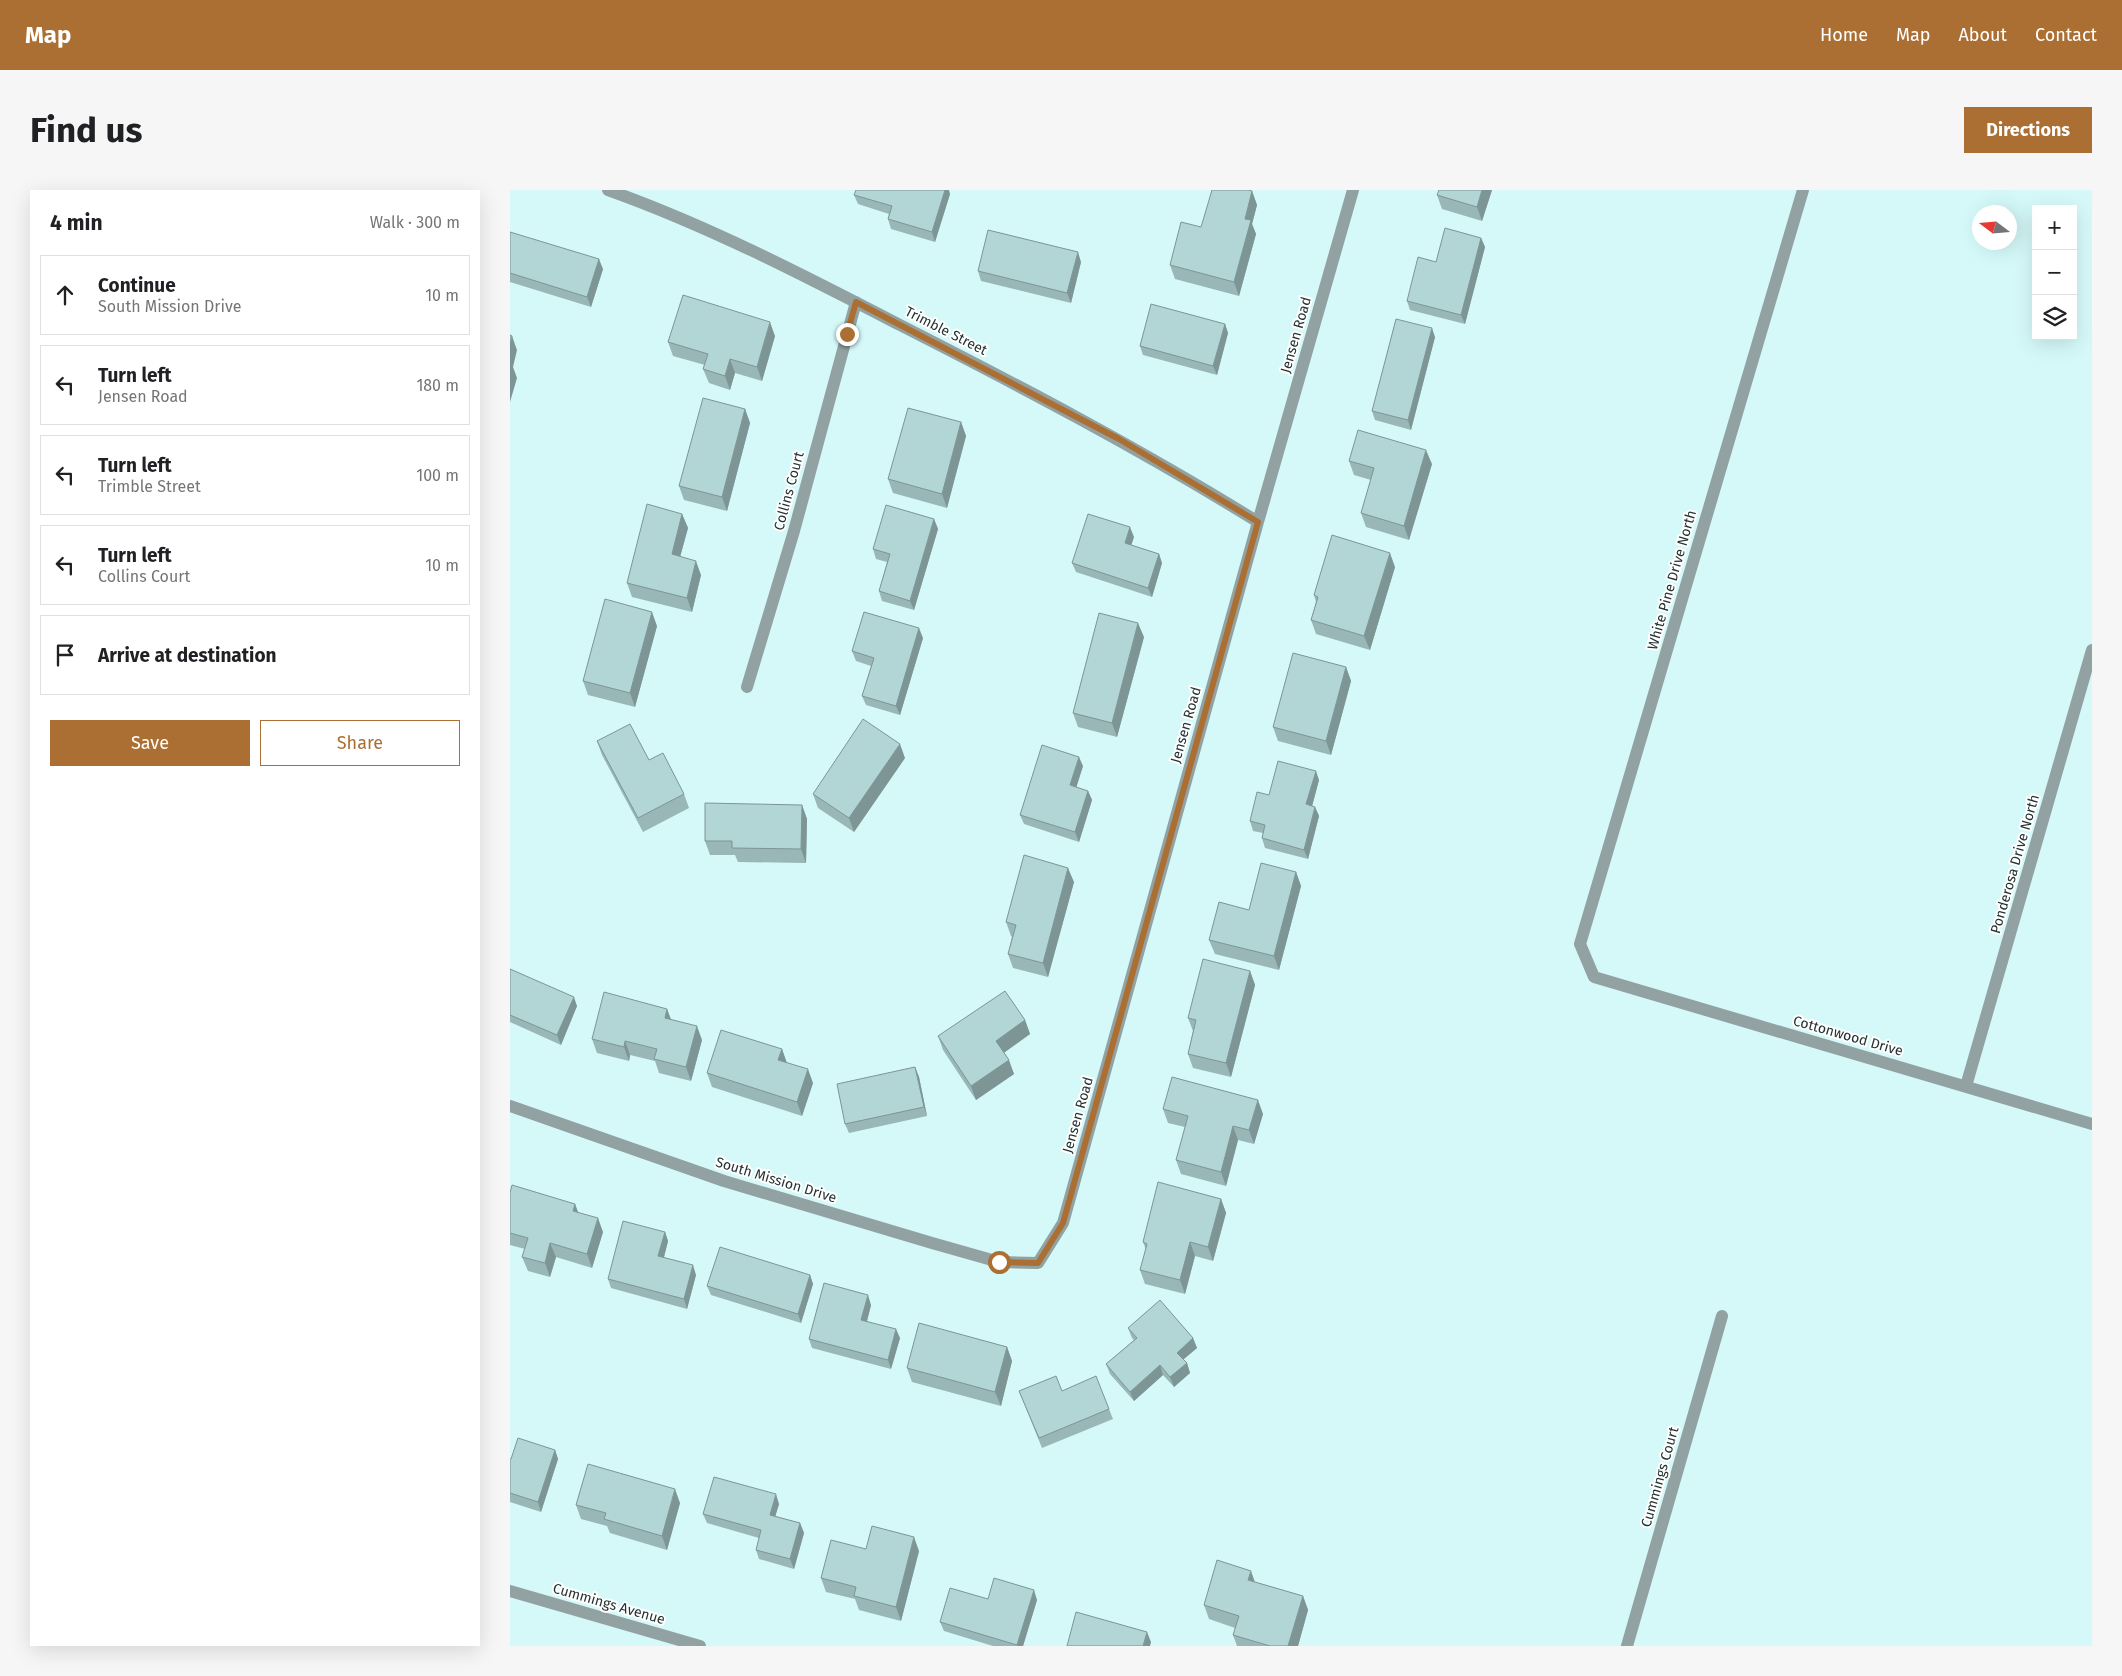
<!DOCTYPE html>
<html lang="en">
<head>
<meta charset="utf-8">
<style>
  :root { --surface:#fff; --page:#f6f6f6; --text:#202124; --muted:#757577; --line:#e0e0e0; --accent:#ac6f33 }
  body { margin:0; font-family:"Fira Sans",sans-serif; background:var(--page); color:var(--text) }
  .controls { position:absolute; right:15px; top:15px; display:grid; overflow:hidden; border-radius:0px; box-shadow:0 5px 20px #0002 }
  .controls button { width:45px; height:45px; display:grid; place-items:center; padding:0; border:0; border-bottom:1px solid var(--line); background:var(--surface); color:var(--text); font:25px sans-serif }
  .compass { position:absolute; left:1462px; top:15px; width:45px; height:45px; border-radius:50%; background:var(--surface); box-shadow:0 5px 20px #0002; rotate:286deg }
  .stop { position:absolute; width:15px; height:15px; margin:-11px; border:4px solid #ac6f33; border-radius:50%; background:#fff }
  .stop.end { background:#ac6f33; border-color:#fff; box-shadow:0 1px 5px #0008 }
  .list { margin:0; padding:0; list-style:none }
  h2 { display:flex; justify-content:space-between; align-items:center; height:65px; margin:0; padding:0 20px; font-size:21px }
  h2 small { font-size:16px; font-weight:400; color:var(--muted) }
  .list li { display:grid; grid-template-columns:32px 1fr auto; gap:15px; align-items:center; box-sizing:border-box; height:80px; margin:0 10px 10px; padding:0 10px; border:1px solid var(--line); border-radius:0px }
  .list b { display:block; font-size:19px; white-space:nowrap }
  .list p { margin:0; font-size:16px; white-space:nowrap; color:var(--muted) }
  .list em { font-size:16px; font-style:normal; color:var(--muted) }
  .actions { display:flex; gap:10px; padding:15px 20px }
  .actions a { flex:1; padding:11px 0; border:1px solid var(--accent); border-radius:0px; text-align:center; font-size:18px; color:var(--accent) }
  .actions .main { background:var(--accent); color:#fff }
  .icon { flex:none; width:28px; height:28px; fill:none; stroke:currentColor; stroke-width:2; stroke-linecap:round; stroke-linejoin:round }
  .map { position:relative; flex:none; width:1582px; height:1456px; overflow:hidden; border-radius:0px }
  header { display:flex; align-items:center; gap:30px; box-sizing:border-box; height:70px; padding:0 25px; background:var(--accent); color:#fff }
  header strong { font-size:24px }
  nav { display:flex; gap:28px; margin-inline-start:auto; font-size:18px }
  .intro { display:flex; align-items:center; justify-content:space-between; box-sizing:border-box; height:120px; padding:0 30px }
  h1 { margin:0; font-size:35px }
  .button { padding:12px 22px; border-radius:0px; background:var(--accent); color:#fff; font-size:18px; font-weight:700 }
  main { display:flex; gap:30px; padding:0 30px }
  aside { flex:1; background:var(--surface); border-radius:0px; box-shadow:0 5px 20px #0002 }
  .map>svg:first-child { display:block }
  .lines { fill:none; stroke-linecap:round; stroke-linejoin:round }
  .street { stroke:#92a1a1; stroke-width:12 }
  .wall { fill:#99b7b7 }
  .shaded-wall { fill:#7d9595 }
  .building { fill:#b2d5d5; stroke:#7d9595 }
  .route { stroke:#ac6f33; stroke-width:6 }
  .labels { text-anchor:middle; dominant-baseline:central; stroke-width:4; stroke-linejoin:round; paint-order:stroke }
  .street-label { font-size:14px; fill:#243232; stroke:#fefefe }
</style>
</head>
<body>
<header>
<strong>Map</strong>
<nav><a>Home</a><a>Map</a><a>About</a><a>Contact</a></nav>
</header>
<div class="intro"><h1>Find us</h1><a class="button">Directions</a></div>
<main>
<aside>
<h2>4 min<small>Walk · 300 m</small></h2>
<ul class="list">
<li><svg class="icon" aria-label="ahead" viewBox="0 0 24 24"><path d="M12 20V5M6 11l6-6 6 6"/></svg><div><b>Continue</b><p>South Mission Drive</p></div><em>10 m</em></li>
<li><svg class="icon" aria-label="left" viewBox="0 0 24 24"><path d="M17 20v-9H6M10 6l-5 5 5 5"/></svg><div><b>Turn left</b><p>Jensen Road</p></div><em>180 m</em></li>
<li><svg class="icon" aria-label="left" viewBox="0 0 24 24"><path d="M17 20v-9H6M10 6l-5 5 5 5"/></svg><div><b>Turn left</b><p>Trimble Street</p></div><em>100 m</em></li>
<li><svg class="icon" aria-label="left" viewBox="0 0 24 24"><path d="M17 20v-9H6M10 6l-5 5 5 5"/></svg><div><b>Turn left</b><p>Collins Court</p></div><em>10 m</em></li>
<li><svg class="icon" aria-label="arrive" viewBox="0 0 24 24"><path d="M6 21V4h12l-3 4 3 4H6"/></svg><div><b>Arrive at destination</b></div></li>
</ul>
<div class="actions"><a class="main">Save</a><a>Share</a></div>
</aside>
<div class="map">
<svg width="1582" height="1456" viewBox="0 0 1582 1456">
  <rect width="100%" height="100%" fill="#d5f9f9"/>
  <g class="lines">
    <path class="street" d="M 98,0 C 199,36 295,86 390,135 C 512,197 632,260 748,332
      M 1293,0 L 1070,754 L 1084,787 L 1582,934
      M 237,497 L 284,341 L 346,112
      M 1456,896 L 1582,460
      M 0,916 L 214,991 L 422,1053 L 489,1072 L 528,1073 L 553,1033 L 748,332 L 843,0
      M 0,1401 L 190,1456
      M 1117,1456 L 1212,1126"/>
  </g>
  <path class="wall" d="M 982,0 L 972,31 L 932,19 L 927,5 Z
    M 742,1 L 747,15 L 742,34 L 746,44 L 729,106 L 665,89 L 660,75 Z
    M 440,4 L 425,52 L 381,39 L 378,29 L 379,24 L 348,14 L 344,5 Z
    M 0,42 L 93,79 L 81,117 L 0,92 Z
    M 971,48 L 975,57 L 955,134 L 900,120 L 897,111 L 926,72 Z
    M 571,72 L 561,113 L 471,91 L 468,81 Z
    M 715,134 L 718,143 L 707,185 L 633,165 L 630,156 Z
    M 265,146 L 252,191 L 225,183 L 220,200 L 199,193 L 193,179 L 195,175 L 163,166 L 158,152 Z
    M 925,147 L 901,240 L 865,230 L 862,221 Z
    M 235,219 L 240,233 L 217,321 L 174,310 L 169,296 Z
    M 451,232 L 456,246 L 437,318 L 383,303 L 378,289 Z
    M 839,271 L 922,274 L 899,350 L 856,337 L 851,323 L 861,290 L 844,285 Z
    M 172,324 L 178,338 L 170,367 L 191,385 L 182,422 L 122,407 L 117,393 Z
    M 424,329 L 428,339 L 404,420 L 372,411 L 369,401 L 377,372 L 366,369 L 363,359 Z
    M 624,347 L 621,355 L 649,364 L 652,373 L 642,407 L 566,382 L 562,373 Z
    M 885,377 L 860,460 L 806,444 L 801,430 L 806,412 L 804,405 Z
    M 147,436 L 125,517 L 78,505 L 73,491 Z
    M 634,447 L 607,547 L 568,537 L 563,523 Z
    M 413,448 L 390,525 L 356,515 L 352,506 L 361,476 L 346,471 L 342,461 Z
    M 836,477 L 841,491 L 821,565 L 768,551 L 763,537 Z
    M 87,551 L 139,570 L 174,604 L 179,618 L 133,642 L 92,565 Z
    M 395,568 L 344,642 L 308,618 L 303,604 Z
    M 573,576 L 566,597 L 578,601 L 582,610 L 569,652 L 514,634 L 510,625 Z
    M 809,590 L 802,616 L 805,617 L 809,626 L 798,669 L 755,658 L 752,648 L 753,643 L 743,641 L 740,631 L 759,605 Z
    M 292,615 L 297,629 L 296,673 L 228,672 L 225,665 L 200,665 L 195,651 Z
    M 786,682 L 791,696 L 769,780 L 705,764 L 699,750 L 739,720 Z
    M 564,692 L 538,787 L 503,778 L 498,764 L 502,747 L 501,746 L 496,732 Z
    M 0,779 L 67,816 L 51,855 L 0,832 Z
    M 740,781 L 745,795 L 721,887 L 683,878 L 678,864 L 683,841 L 678,828 Z
    M 157,819 L 161,829 L 192,850 L 181,891 L 149,883 L 145,871 L 120,865 L 119,871 L 87,863 L 82,849 Z
    M 515,830 L 520,844 L 494,862 L 504,884 L 466,910 L 433,860 L 428,846 Z
    M 272,859 L 276,872 L 303,893 L 292,926 L 202,897 L 197,883 Z
    M 405,877 L 409,887 L 417,926 L 339,943 L 335,934 Z
    M 653,919 L 753,924 L 744,954 L 728,950 L 716,996 L 671,984 L 666,970 L 675,937 L 658,933 Z
    M 0,1003 L 65,1014 L 68,1022 L 93,1042 L 82,1078 L 46,1067 L 40,1087 L 18,1081 L 12,1067 L 15,1059 L 0,1055 Z
    M 711,1009 L 716,1023 L 703,1071 L 685,1066 L 675,1104 L 635,1094 L 630,1080 L 636,1060 L 633,1052 Z
    M 155,1042 L 158,1051 L 154,1067 L 186,1085 L 177,1119 L 101,1098 L 98,1089 Z
    M 300,1085 L 303,1094 L 291,1133 L 201,1105 L 197,1096 Z
    M 361,1115 L 357,1131 L 390,1148 L 381,1179 L 302,1158 L 299,1149 Z
    M 618,1138 L 683,1148 L 687,1158 L 673,1170 L 677,1173 L 680,1183 L 664,1197 L 653,1185 L 624,1211 L 600,1184 L 596,1174 L 624,1150 L 622,1148 Z
    M 497,1157 L 502,1171 L 491,1216 L 402,1192 L 397,1178 Z
    M 509,1201 L 552,1201 L 599,1219 L 603,1229 L 532,1258 Z
    M 45,1260 L 48,1269 L 31,1322 L 0,1312 L 0,1269 L 1,1269 Z
    M 170,1313 L 157,1360 L 100,1343 L 97,1336 L 71,1329 L 66,1315 Z
    M 269,1314 L 265,1326 L 290,1333 L 294,1343 L 284,1379 L 249,1369 L 246,1360 L 249,1348 L 197,1333 L 193,1324 Z
    M 356,1359 L 409,1361 L 391,1431 L 349,1420 L 345,1409 L 316,1402 L 311,1388 Z
    M 745,1392 L 793,1406 L 798,1420 L 788,1456 L 727,1456 L 723,1445 L 725,1438 L 699,1429 L 694,1415 Z
    M 478,1409 L 527,1410 L 513,1456 L 483,1456 L 434,1441 L 430,1432 Z"/>
  <path class="shaded-wall" d="M 435,0 L 439,0 L 440,4 L 425,52 L 422,42 Z
    M 972,0 L 982,0 L 972,31 L 967,17 Z
    M 742,1 L 747,15 L 742,34 L 746,44 L 729,106 L 724,92 L 735,29 Z
    M 971,48 L 975,57 L 955,134 L 951,125 Z
    M 568,62 L 571,72 L 561,113 L 557,103 Z
    M 89,69 L 93,79 L 81,117 L 77,107 Z
    M 260,132 L 265,146 L 252,191 L 247,177 Z
    M 715,134 L 718,143 L 707,185 L 703,176 Z
    M 922,138 L 925,147 L 901,240 L 898,230 Z
    M 2,146 L 7,160 L 3,177 L 7,188 L 0,212 L 0,155 Z
    M 220,169 L 225,183 L 220,200 L 215,186 Z
    M 235,219 L 240,233 L 217,321 L 212,307 Z
    M 451,232 L 456,246 L 437,318 L 432,304 Z
    M 916,260 L 922,274 L 899,350 L 894,336 Z
    M 172,324 L 178,338 L 167,378 L 162,364 Z
    M 424,329 L 428,339 L 404,420 L 400,411 Z
    M 620,337 L 624,347 L 619,362 L 615,353 Z
    M 880,363 L 885,377 L 860,460 L 854,446 Z
    M 649,364 L 652,373 L 642,407 L 638,398 Z
    M 186,371 L 191,385 L 182,422 L 177,408 Z
    M 142,422 L 147,436 L 125,517 L 120,503 Z
    M 628,433 L 634,447 L 607,547 L 602,533 Z
    M 409,438 L 413,448 L 390,525 L 386,516 Z
    M 836,477 L 841,491 L 821,565 L 816,551 Z
    M 390,554 L 395,568 L 344,642 L 339,628 Z
    M 569,567 L 573,576 L 564,605 L 560,595 Z
    M 806,581 L 809,590 L 800,624 L 796,614 Z
    M 578,601 L 582,610 L 569,652 L 565,642 Z
    M 292,615 L 297,629 L 296,673 L 291,659 Z
    M 805,617 L 809,626 L 798,669 L 794,660 Z
    M 558,678 L 564,692 L 538,787 L 533,773 Z
    M 786,682 L 791,696 L 769,780 L 764,766 Z
    M 740,781 L 745,795 L 721,887 L 716,873 Z
    M 64,807 L 67,816 L 51,855 L 47,845 Z
    M 157,819 L 162,833 L 155,828 Z
    M 515,830 L 520,844 L 491,865 L 486,851 Z
    M 187,836 L 192,850 L 181,891 L 176,877 Z
    M 115,851 L 120,865 L 119,871 L 114,857 Z
    M 272,859 L 277,873 L 268,870 Z
    M 499,870 L 504,884 L 466,910 L 461,896 Z
    M 405,877 L 409,887 L 417,926 L 414,917 Z
    M 298,879 L 303,893 L 292,926 L 287,912 Z
    M 748,910 L 753,924 L 744,954 L 739,940 Z
    M 723,936 L 728,950 L 716,996 L 711,982 Z
    M 711,1009 L 716,1023 L 703,1071 L 698,1057 Z
    M 65,1014 L 70,1028 L 63,1021 Z
    M 88,1028 L 93,1042 L 82,1078 L 77,1064 Z
    M 155,1042 L 158,1051 L 152,1075 L 148,1066 Z
    M 680,1052 L 685,1066 L 675,1104 L 670,1090 Z
    M 40,1053 L 46,1067 L 40,1087 L 35,1073 Z
    M 183,1075 L 186,1085 L 177,1119 L 174,1109 Z
    M 300,1085 L 303,1094 L 291,1133 L 288,1124 Z
    M 358,1105 L 361,1115 L 355,1139 L 351,1130 Z
    M 386,1139 L 390,1148 L 381,1179 L 378,1170 Z
    M 683,1148 L 687,1158 L 670,1172 L 667,1163 Z
    M 497,1157 L 502,1171 L 491,1216 L 485,1202 Z
    M 677,1173 L 680,1183 L 664,1197 L 660,1187 Z
    M 650,1175 L 653,1185 L 624,1211 L 620,1202 Z
    M 45,1260 L 48,1269 L 31,1322 L 28,1312 Z
    M 165,1299 L 170,1313 L 157,1360 L 152,1346 Z
    M 266,1304 L 269,1314 L 263,1334 L 260,1325 Z
    M 290,1333 L 294,1343 L 284,1379 L 280,1369 Z
    M 404,1347 L 409,1361 L 391,1431 L 386,1417 Z
    M 741,1381 L 746,1395 L 738,1390 Z
    M 524,1400 L 527,1410 L 513,1456 L 508,1456 L 507,1455 Z
    M 793,1406 L 798,1420 L 788,1456 L 778,1456 Z
    M 637,1442 L 641,1452 L 640,1456 L 633,1456 Z"/>
  <path class="building" d="M 346,0 L 435,0 L 422,42 L 378,29 L 382,16 L 344,5 Z
    M 702,0 L 738,0 L 742,1 L 735,29 L 741,30 L 724,92 L 660,75 L 671,32 L 691,37 Z
    M 929,0 L 972,0 L 967,17 L 927,5 Z
    M 935,38 L 971,48 L 951,125 L 897,111 L 908,67 L 926,72 Z
    M 478,40 L 568,62 L 557,103 L 468,81 Z
    M 0,42 L 89,69 L 77,107 L 0,83 Z
    M 173,105 L 260,132 L 247,177 L 220,169 L 215,186 L 193,179 L 198,164 L 158,152 Z
    M 641,114 L 715,134 L 703,176 L 630,156 Z
    M 886,129 L 922,138 L 898,230 L 862,221 Z
    M 0,145 L 2,146 L 0,155 Z
    M 193,208 L 235,219 L 212,307 L 169,296 Z
    M 398,218 L 451,232 L 432,304 L 378,289 Z
    M 848,240 L 916,260 L 894,336 L 851,323 L 864,278 L 839,271 Z
    M 137,314 L 172,324 L 162,364 L 186,371 L 177,408 L 117,393 Z
    M 376,315 L 424,329 L 400,411 L 369,401 L 380,364 L 363,359 Z
    M 578,324 L 620,337 L 615,353 L 649,364 L 638,398 L 562,373 Z
    M 822,345 L 880,363 L 854,446 L 801,430 L 808,407 L 804,405 Z
    M 95,409 L 142,422 L 120,503 L 73,491 Z
    M 354,422 L 409,438 L 386,516 L 352,506 L 364,468 L 342,461 Z
    M 589,423 L 628,433 L 602,533 L 563,523 Z
    M 783,463 L 836,477 L 816,551 L 763,537 Z
    M 353,529 L 390,554 L 339,628 L 303,604 Z
    M 120,534 L 139,570 L 153,563 L 174,604 L 128,628 L 87,551 Z
    M 532,555 L 569,567 L 560,595 L 578,601 L 565,642 L 510,625 Z
    M 768,571 L 806,581 L 796,614 L 805,617 L 794,660 L 752,648 L 755,635 L 740,631 L 747,602 L 759,605 Z
    M 195,613 L 292,615 L 291,659 L 222,658 L 222,651 L 195,651 Z
    M 514,665 L 558,678 L 533,773 L 498,764 L 506,735 L 496,732 Z
    M 751,673 L 786,682 L 764,766 L 699,750 L 709,712 L 739,720 Z
    M 693,769 L 740,781 L 716,873 L 678,864 L 686,830 L 678,828 Z
    M 0,779 L 64,807 L 47,845 L 0,825 Z
    M 495,801 L 515,830 L 486,851 L 499,870 L 461,896 L 428,846 Z
    M 94,802 L 157,819 L 155,828 L 187,836 L 176,877 L 144,869 L 147,859 L 115,851 L 114,857 L 82,849 Z
    M 211,840 L 272,859 L 268,870 L 298,879 L 287,912 L 197,883 Z
    M 405,877 L 414,917 L 335,934 L 327,894 Z
    M 662,887 L 748,910 L 739,940 L 723,936 L 711,982 L 666,970 L 678,926 L 653,919 Z
    M 648,992 L 711,1009 L 698,1057 L 680,1052 L 670,1090 L 630,1080 L 637,1054 L 633,1052 Z
    M 2,995 L 65,1014 L 63,1021 L 88,1028 L 77,1064 L 40,1053 L 35,1073 L 12,1067 L 18,1048 L 0,1043 L 0,1003 Z
    M 113,1031 L 155,1042 L 148,1066 L 183,1075 L 174,1109 L 98,1089 Z
    M 210,1057 L 300,1085 L 288,1124 L 197,1096 Z
    M 314,1093 L 358,1105 L 351,1130 L 386,1139 L 378,1170 L 299,1149 Z
    M 650,1110 L 683,1148 L 667,1163 L 677,1173 L 660,1187 L 650,1175 L 620,1202 L 596,1174 L 627,1148 L 618,1138 Z
    M 409,1133 L 497,1157 L 485,1202 L 397,1178 Z
    M 546,1186 L 552,1201 L 586,1186 L 599,1219 L 529,1248 L 509,1201 Z
    M 8,1248 L 45,1260 L 28,1312 L 0,1303 L 0,1269 L 1,1269 Z
    M 78,1274 L 165,1299 L 152,1346 L 94,1329 L 96,1323 L 66,1315 Z
    M 204,1287 L 266,1304 L 260,1325 L 290,1333 L 280,1369 L 246,1360 L 251,1340 L 193,1324 Z
    M 362,1336 L 404,1347 L 386,1417 L 344,1406 L 346,1397 L 311,1388 L 321,1350 L 356,1359 Z
    M 707,1370 L 741,1381 L 738,1390 L 793,1406 L 778,1456 L 760,1456 L 723,1445 L 729,1426 L 694,1415 Z
    M 484,1388 L 524,1400 L 507,1455 L 430,1432 L 440,1398 L 478,1409 Z
    M 566,1422 L 637,1442 L 633,1456 L 557,1456 Z"/>
  <g class="lines">
    <path class="route" d="M 337,144 L 346,112 L 609,249 L 748,332 L 553,1033 L 528,1073 L 489,1072"/>
  </g>
  <g class="labels">
    <g class="street-label">
      <text transform="translate(436 141) rotate(27)">Trimble Street</text>
      <text transform="translate(786 145) rotate(-74)">Jensen Road</text>
      <text transform="translate(279 301) rotate(-75)">Collins Court</text>
      <text transform="translate(1162 390) rotate(-74)">White Pine Drive North</text>
      <text transform="translate(676 535) rotate(-74)">Jensen Road</text>
      <text transform="translate(1505 674) rotate(-74)">Ponderosa Drive North</text>
      <text transform="translate(1338 846) rotate(16)">Cottonwood Drive</text>
      <text transform="translate(568 925) rotate(-74)">Jensen Road</text>
      <text transform="translate(266 990) rotate(17)">South Mission Drive</text>
      <text transform="translate(1150 1287) rotate(-74)">Cummings Court</text>
      <text transform="translate(99 1414) rotate(16)">Cummings Avenue</text>
    </g>
  </g>
</svg>
<div class="controls">
<button>+</button>
<button>−</button>
<button><svg class="icon" aria-label="layers" viewBox="0 0 24 24"><path d="M12 4l9 5-9 5-9-5zM3 14l9 5 9-5"/></svg></button>
</div>
<svg class="compass" viewBox="-18 -18 36 36"><path d="M0-13l5 13h-10z" fill="#e53935"/><path d="M0 13l5-13h-10z" fill="#757577"/></svg>
<div class="stop" style="left:489px;top:1072px"></div>
<div class="stop end" style="left:337px;top:144px"></div>
</div>
</main>
</body>
</html>
